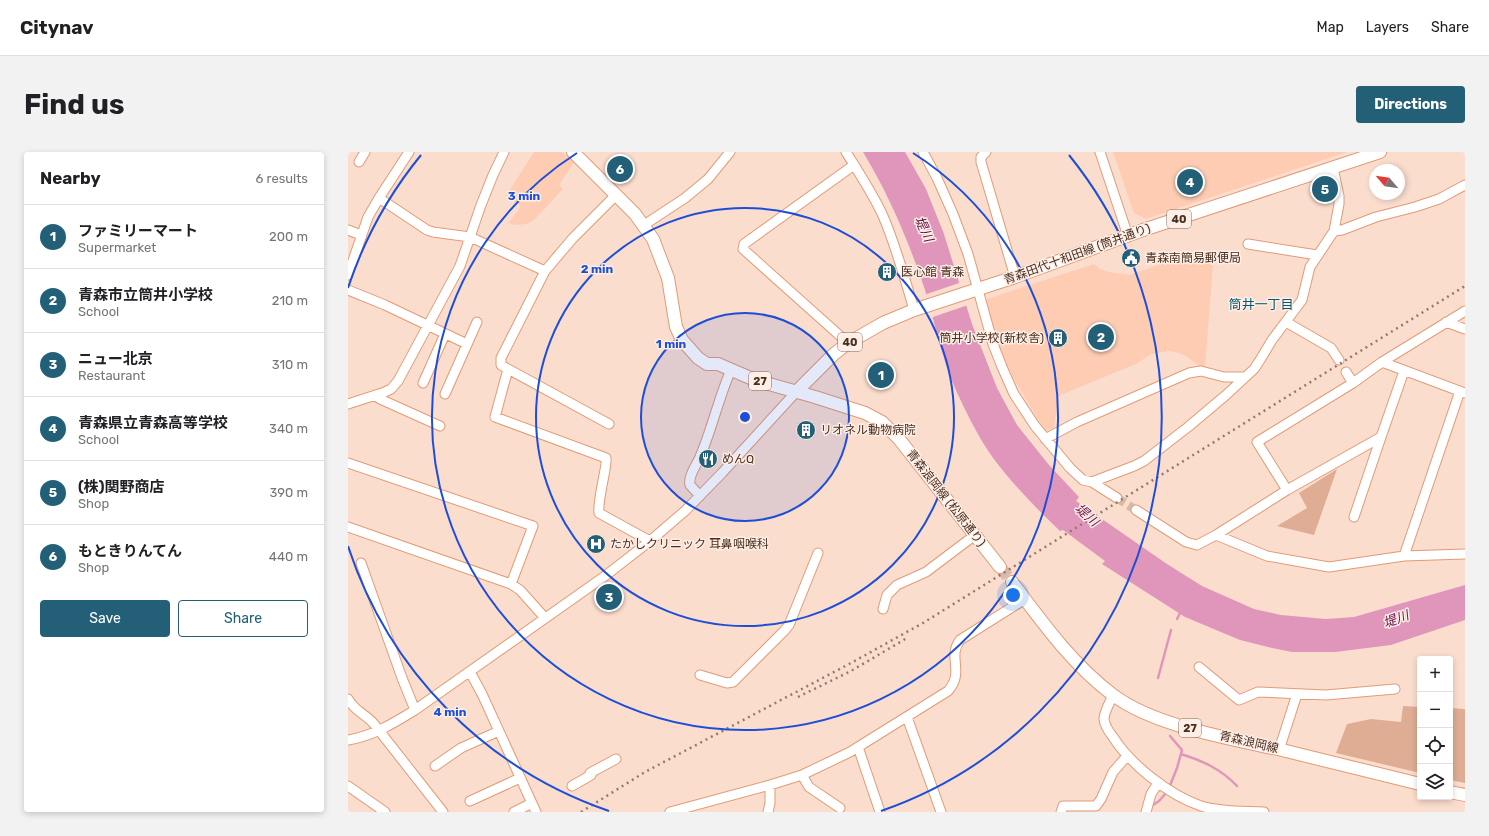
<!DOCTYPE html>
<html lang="en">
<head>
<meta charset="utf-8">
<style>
  :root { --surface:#fff; --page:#f2f2f2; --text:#202124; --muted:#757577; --line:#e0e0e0; --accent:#235f77 }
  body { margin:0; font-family:Rubik,"Noto Sans JP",sans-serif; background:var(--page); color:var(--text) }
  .controls { position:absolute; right:12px; bottom:12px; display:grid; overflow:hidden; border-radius:4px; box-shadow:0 2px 6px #0003 }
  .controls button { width:36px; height:36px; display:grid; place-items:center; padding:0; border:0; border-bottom:1px solid var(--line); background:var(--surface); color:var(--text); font:20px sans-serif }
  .compass { position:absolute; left:1021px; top:12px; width:36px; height:36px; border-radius:50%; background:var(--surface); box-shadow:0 2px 6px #0003; rotate:299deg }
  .you { position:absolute; left:665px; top:443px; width:14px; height:14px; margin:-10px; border:3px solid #fff; border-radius:50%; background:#1a73e8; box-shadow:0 0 0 6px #1a73e833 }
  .badge { display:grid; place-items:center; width:26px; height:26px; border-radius:50%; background:var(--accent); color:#fff; font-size:13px; font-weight:700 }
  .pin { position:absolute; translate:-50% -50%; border:2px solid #fff; box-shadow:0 1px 4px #0006 }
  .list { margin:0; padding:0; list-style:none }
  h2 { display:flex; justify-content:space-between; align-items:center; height:52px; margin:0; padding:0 16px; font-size:17px }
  h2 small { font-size:13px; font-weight:400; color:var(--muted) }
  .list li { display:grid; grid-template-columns:26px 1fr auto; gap:12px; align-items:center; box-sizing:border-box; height:64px; padding:0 16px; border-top:1px solid var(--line) }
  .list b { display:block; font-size:15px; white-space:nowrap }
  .list p { margin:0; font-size:13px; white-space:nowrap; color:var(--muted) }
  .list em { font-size:13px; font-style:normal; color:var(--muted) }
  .actions { display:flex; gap:8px; padding:12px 16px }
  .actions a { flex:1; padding:9px 0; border:1px solid var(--accent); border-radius:4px; text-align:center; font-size:14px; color:var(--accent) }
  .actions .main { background:var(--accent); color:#fff }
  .icon { flex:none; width:22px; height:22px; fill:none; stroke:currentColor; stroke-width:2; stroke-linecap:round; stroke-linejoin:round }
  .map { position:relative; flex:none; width:1117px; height:660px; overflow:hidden; border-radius:4px }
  header { display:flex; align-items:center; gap:24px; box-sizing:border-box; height:56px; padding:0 20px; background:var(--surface); border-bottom:1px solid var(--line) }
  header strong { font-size:19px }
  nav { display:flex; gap:22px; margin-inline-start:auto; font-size:14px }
  .intro { display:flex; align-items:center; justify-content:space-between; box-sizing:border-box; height:96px; padding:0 24px }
  h1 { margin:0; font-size:28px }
  .button { padding:10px 18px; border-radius:4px; background:var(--accent); color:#fff; font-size:14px; font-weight:700 }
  main { display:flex; gap:24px; padding:0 24px }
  aside { flex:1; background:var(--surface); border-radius:4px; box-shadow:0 2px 6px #0003 }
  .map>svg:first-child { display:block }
  .built { fill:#fdccb3 }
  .green { fill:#dead94 }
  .water { fill:#e096bb }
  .pier { fill:#fbddce }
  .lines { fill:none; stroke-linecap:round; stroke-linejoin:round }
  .stream { stroke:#e096bb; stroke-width:2.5 }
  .minor-tunnel { stroke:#d8baab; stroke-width:9; stroke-dasharray:9 4.5; stroke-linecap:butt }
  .major-tunnel { stroke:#d8baab; stroke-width:12; stroke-dasharray:12 6; stroke-linecap:butt }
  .minor-casing { stroke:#e19b76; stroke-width:11 }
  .major-casing { stroke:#e19b76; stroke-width:14 }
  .minor { stroke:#fff; stroke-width:9 }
  .major { stroke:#fff; stroke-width:12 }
  .rail { stroke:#977a6b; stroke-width:2.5; stroke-dasharray:2 4; stroke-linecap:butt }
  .ring { fill:none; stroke:#1d4ed8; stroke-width:2 }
  .labels { text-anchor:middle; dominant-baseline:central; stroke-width:3; stroke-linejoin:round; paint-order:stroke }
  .shield { fill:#fdeee6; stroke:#80685b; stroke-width:1 }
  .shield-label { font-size:11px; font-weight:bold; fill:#4b2e1f }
  .street-label { font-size:12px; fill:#4b2e1f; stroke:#fdeee6 }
  .poi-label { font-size:12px; fill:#4b2e1f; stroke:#fdeee6; text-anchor:start }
  .water-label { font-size:13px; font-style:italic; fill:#671046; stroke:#fdeee6 }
  .neighbourhood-label { font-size:13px; fill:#095771; stroke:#fdeee6 }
  .centre { fill:#1d4ed8; stroke:#fdeee6; stroke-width:2 }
  .ring-label { font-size:12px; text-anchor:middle; font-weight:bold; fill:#1d4ed8; stroke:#fdeee6; stroke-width:3; stroke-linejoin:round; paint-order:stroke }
</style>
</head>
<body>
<header>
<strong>Citynav</strong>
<nav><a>Map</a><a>Layers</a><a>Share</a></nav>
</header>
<div class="intro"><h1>Find us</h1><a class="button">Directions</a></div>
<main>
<aside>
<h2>Nearby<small>6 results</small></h2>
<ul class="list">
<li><span class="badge">1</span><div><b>ファミリーマート</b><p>Supermarket</p></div><em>200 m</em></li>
<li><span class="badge">2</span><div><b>青森市立筒井小学校</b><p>School</p></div><em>210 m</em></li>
<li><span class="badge">3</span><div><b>ニュー北京</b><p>Restaurant</p></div><em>310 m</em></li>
<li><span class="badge">4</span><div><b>青森県立青森高等学校</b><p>School</p></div><em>340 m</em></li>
<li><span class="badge">5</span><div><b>(株)関野商店</b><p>Shop</p></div><em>390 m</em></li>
<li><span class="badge">6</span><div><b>もときりんてん</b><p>Shop</p></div><em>440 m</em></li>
</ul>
<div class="actions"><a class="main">Save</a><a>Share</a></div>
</aside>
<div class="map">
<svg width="1117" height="660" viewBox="0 0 1117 660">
  <rect width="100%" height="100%" fill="#fbddce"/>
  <path class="built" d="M 186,0 L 214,0 L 226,10 L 211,33 L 215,37 L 187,67 L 179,72 L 167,73 L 161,71 L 173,54 L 158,44 Z
    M 765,0 L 999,0 L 798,67 L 786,61 Z
    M 847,101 L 854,104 L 858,111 L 865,113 L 857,215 L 851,214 L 838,204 L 831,201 L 821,199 L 803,202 L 788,212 L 710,244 L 706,276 L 697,279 L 666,227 L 651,196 L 636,148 L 746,112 L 752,117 L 761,120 L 782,123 L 840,102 Z"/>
  <path class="green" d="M 989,317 L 966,383 L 929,374 L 959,356 L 951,341 Z
    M 1055,554 L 1072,555 L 1072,621 L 988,601 L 999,572 L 1023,567 L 1053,570 Z
    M 1102,556 L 1117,557 L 1117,631 L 1102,628 Z"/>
  <path class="water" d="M 515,0 L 557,0 L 578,37 L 596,82 L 624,172 L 649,236 L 669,273 L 701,313 L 731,345 L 728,349 L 819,412 L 854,434 L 906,457 L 933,463 L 978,467 L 1006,465 L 1117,433 L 1117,468 L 1043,493 L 987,500 L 944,500 L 924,496 L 892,488 L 837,465 L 754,412 L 757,409 L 715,378 L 712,379 C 687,355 663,331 643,303 C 629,283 617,258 607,236 C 593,204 587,171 577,138 C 561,90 541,43 515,0 Z"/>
  <path class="pier" d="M 614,130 L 620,153 L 582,166 L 576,143 Z"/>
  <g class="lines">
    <path class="stream" d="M 829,467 L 833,459
      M 810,526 L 823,478
      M 833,602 C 855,609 873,617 889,634
      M 821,636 L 829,616 L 834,598 L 822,584
      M 802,655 L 811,649 L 819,640"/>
    <path class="minor-tunnel" d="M 769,346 L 788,358"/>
    <path class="major-tunnel" d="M 652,415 L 664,430"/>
    <g class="minor-casing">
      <path id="minor" d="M 498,0 C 511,21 525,42 535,64 C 548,94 557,127 566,158
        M 575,0 L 589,26 L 605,62 L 620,102 L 645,192 L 654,215 L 666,242 L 687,274 L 722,316 L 735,328 L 744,330 L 769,346
        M 638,0 L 633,5 L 633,10 L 667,125
        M 752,0 L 780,84
        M 11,10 L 17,0
        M 268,43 L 225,86 L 197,119 L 153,206 L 153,213 L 160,217 L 147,265 L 258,306 C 260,312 249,348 251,361 L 302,389
        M 31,46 L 79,78 L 85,80 L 122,85 L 197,119
        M 296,73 L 337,46 L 360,27 L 382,0
        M 0,78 L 13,83
        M 986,79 L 994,78 L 1028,65 L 1067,55 L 1091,47 L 1117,33
        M 900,92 L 969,103
        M 0,123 L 20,65 L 31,46 L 61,0
        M 0,138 L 37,153 L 119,192
        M 938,170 L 983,196 L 991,208
        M 1098,170 L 1117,177
        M 500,191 L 395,97 L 396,92 L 506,13
        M 1034,210 L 1117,159
        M 160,217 L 261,272
        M 998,220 L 1005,231
        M 75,231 L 97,182
        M 97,242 L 129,170
        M 28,244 L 32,247 L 92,274
        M 0,252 L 37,240 L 43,237 L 50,229 L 112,114 L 133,53 L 145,23 L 156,0
        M 697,287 L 729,270 L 841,221 L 853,219 L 876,225 L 896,225
        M 0,311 L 185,374 L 163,432
        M 744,330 L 786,314 L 796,309 L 840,275 L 878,243 L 906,217 L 912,208 L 924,188 L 954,148 L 962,115 L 986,79 L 991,52 L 991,44 L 985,16
        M 939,338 L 909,290 L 1005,231 L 1034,210 L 1117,241
        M 352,344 L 342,333 C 340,325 347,315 351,307 C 364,278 370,247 383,218
        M 788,358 L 838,390 L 849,393 L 868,383 L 939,338 L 1033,285 L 1056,219
        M 1006,365 L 1033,285
        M 0,375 L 163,432 L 172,438 L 197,466
        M 868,383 L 919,404 L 981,415 L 1056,404 L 1117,402
        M 1056,404 L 1112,239
        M 13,411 L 54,526 L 67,558
        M 535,457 L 539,443 L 549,433 L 578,420 L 627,383
        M 851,515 L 891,548 L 910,540 L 978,543 L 1047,537
        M 122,520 L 134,542 L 188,660
        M 352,523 L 379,531 L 385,530 L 436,479 L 441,473 L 470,401
        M 765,543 C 762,550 757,558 756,566 C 756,573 761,580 765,585 C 783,613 821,643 853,654 C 873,660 895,659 916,660
        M 0,547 C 6,559 18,562 26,572 L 95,660
        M 559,565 L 593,660
        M 0,588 C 25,584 46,571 67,558 L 257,424 L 302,389 L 338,358 L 374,321 L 449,239
        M 510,595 L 532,660
        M 931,598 L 949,542
        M 87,614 L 113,596 L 151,579
        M 242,621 L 268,607
        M 454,623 L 461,635 L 492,656
        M 0,634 L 37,660
        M 224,634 L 243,623
        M 122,649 L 172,626
        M 166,660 L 184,651
        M 322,660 L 422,633 L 454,623 L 502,600 L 600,539 C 617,520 599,505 612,488 L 677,447
        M 420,660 L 422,651 L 422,633
        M 713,660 L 715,654 L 748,654 L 753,647 L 765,620 L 779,604
        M 798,660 L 803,642 L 810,631"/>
    </g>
    <g class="major-casing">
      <path id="major" d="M 225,0 L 287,62 L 305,87 L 320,126 L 328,175 L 334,188 L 350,206 L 359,212 L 370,212 L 407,228 L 467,245 L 517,261 L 534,270 L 551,287 L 652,415
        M 449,239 L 486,202 L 500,191 L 535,171 L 566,158 L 667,125 L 795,78 L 1032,0
        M 664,430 C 694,470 724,512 765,543 C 806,574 884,587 934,598 C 980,609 1026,621 1072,632
        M 1102,640 L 1117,643"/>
    </g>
    <use href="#minor" class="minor"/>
    <use href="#major" class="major"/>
    <path class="rail" d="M 450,545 L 503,519 L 559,486
      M 233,660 L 297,620 L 503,511 L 575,471 L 1117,134"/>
  </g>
  <circle cx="397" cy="265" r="104" fill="#1d4ed8" fill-opacity=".12"/>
  <g class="ring">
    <circle cx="397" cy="265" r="104"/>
    <circle cx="397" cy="265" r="209"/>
    <path d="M565 1A313 313 0 1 1 229 1"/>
    <path d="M261 659A417 417 0 0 1 0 394M0 136A417 417 0 0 1 73 3M721 3A417 417 0 0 1 533 659"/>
  </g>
  <defs>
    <g id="civic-disc" transform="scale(1)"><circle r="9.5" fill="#235f77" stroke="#fdeee6"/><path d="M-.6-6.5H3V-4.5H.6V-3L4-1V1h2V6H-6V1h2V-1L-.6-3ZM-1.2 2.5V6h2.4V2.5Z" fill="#fff"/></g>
    <g id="building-disc" transform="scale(1)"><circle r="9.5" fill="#235f77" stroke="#fdeee6"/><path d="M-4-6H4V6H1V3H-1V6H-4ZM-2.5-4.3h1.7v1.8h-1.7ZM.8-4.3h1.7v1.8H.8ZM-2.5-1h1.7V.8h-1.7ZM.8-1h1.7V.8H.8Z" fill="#fff"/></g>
    <g id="restaurant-disc" transform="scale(1)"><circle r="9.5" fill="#235f77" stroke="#fdeee6"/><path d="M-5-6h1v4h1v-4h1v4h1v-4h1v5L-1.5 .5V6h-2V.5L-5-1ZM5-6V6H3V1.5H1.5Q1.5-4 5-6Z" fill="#fff"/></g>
    <g id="hospital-disc" transform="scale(1)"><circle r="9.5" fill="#235f77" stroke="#fdeee6"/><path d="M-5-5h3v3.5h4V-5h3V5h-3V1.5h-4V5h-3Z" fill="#fff"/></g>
  </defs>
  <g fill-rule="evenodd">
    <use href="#civic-disc" x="783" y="106"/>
    <use href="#building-disc" x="539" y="120"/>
    <use href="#building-disc" x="710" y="186"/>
    <use href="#building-disc" x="458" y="278"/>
    <use href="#restaurant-disc" x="360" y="307"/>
    <use href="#hospital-disc" x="248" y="392"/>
  </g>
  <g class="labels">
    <g class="shield">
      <rect x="819" y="58" width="24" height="18" rx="3"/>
      <rect x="490" y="181" width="24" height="18" rx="3"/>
      <rect x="401" y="220" width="22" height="18" rx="3"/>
      <rect x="831" y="567" width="22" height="18" rx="3"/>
    </g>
    <g class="shield-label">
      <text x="831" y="67">40</text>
      <text x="502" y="190">40</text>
      <text x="412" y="229">27</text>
      <text x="842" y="576">27</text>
    </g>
    <g class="street-label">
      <text transform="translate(729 102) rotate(-20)">青森田代十和田線 (筒井通り)</text>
      <text transform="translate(598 346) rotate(52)">青森浪岡線 (松原通り)</text>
      <text transform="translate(901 590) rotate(13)">青森浪岡線</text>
    </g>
    <g class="poi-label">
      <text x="797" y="106">青森南簡易郵便局</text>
      <text x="553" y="120">医心館 青森</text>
      <text x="696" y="186" text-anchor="end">筒井小学校(新校舎)</text>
      <text x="472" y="278">リオネル動物病院</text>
      <text x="374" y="307">めんQ</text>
      <text x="262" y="392">たかしクリニック 耳鼻咽喉科</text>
    </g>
    <g class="water-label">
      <text transform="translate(576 77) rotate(65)">堤川</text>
      <text transform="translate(739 363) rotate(41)">堤川</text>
      <text transform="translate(1048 467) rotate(-20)">堤川</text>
    </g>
    <g class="neighbourhood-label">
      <text x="913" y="152">筒井一丁目</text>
    </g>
  </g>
  <circle cx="397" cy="265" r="6" class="centre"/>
  <g class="ring-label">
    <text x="176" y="48">3 min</text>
    <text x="249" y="121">2 min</text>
    <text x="323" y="196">1 min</text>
    <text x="102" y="564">4 min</text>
  </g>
</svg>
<div class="controls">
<button>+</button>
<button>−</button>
<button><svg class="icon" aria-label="locate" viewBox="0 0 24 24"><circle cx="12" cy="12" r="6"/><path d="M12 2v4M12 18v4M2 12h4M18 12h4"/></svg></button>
<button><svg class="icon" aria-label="layers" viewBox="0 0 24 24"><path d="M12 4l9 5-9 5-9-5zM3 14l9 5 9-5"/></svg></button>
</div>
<svg class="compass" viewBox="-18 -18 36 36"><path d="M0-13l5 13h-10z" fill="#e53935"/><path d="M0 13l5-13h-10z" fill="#757577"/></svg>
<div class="you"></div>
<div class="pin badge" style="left:533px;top:223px">1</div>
<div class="pin badge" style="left:753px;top:185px">2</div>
<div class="pin badge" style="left:261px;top:445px">3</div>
<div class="pin badge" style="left:842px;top:30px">4</div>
<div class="pin badge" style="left:977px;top:37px">5</div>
<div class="pin badge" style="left:272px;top:17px">6</div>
</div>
</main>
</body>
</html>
